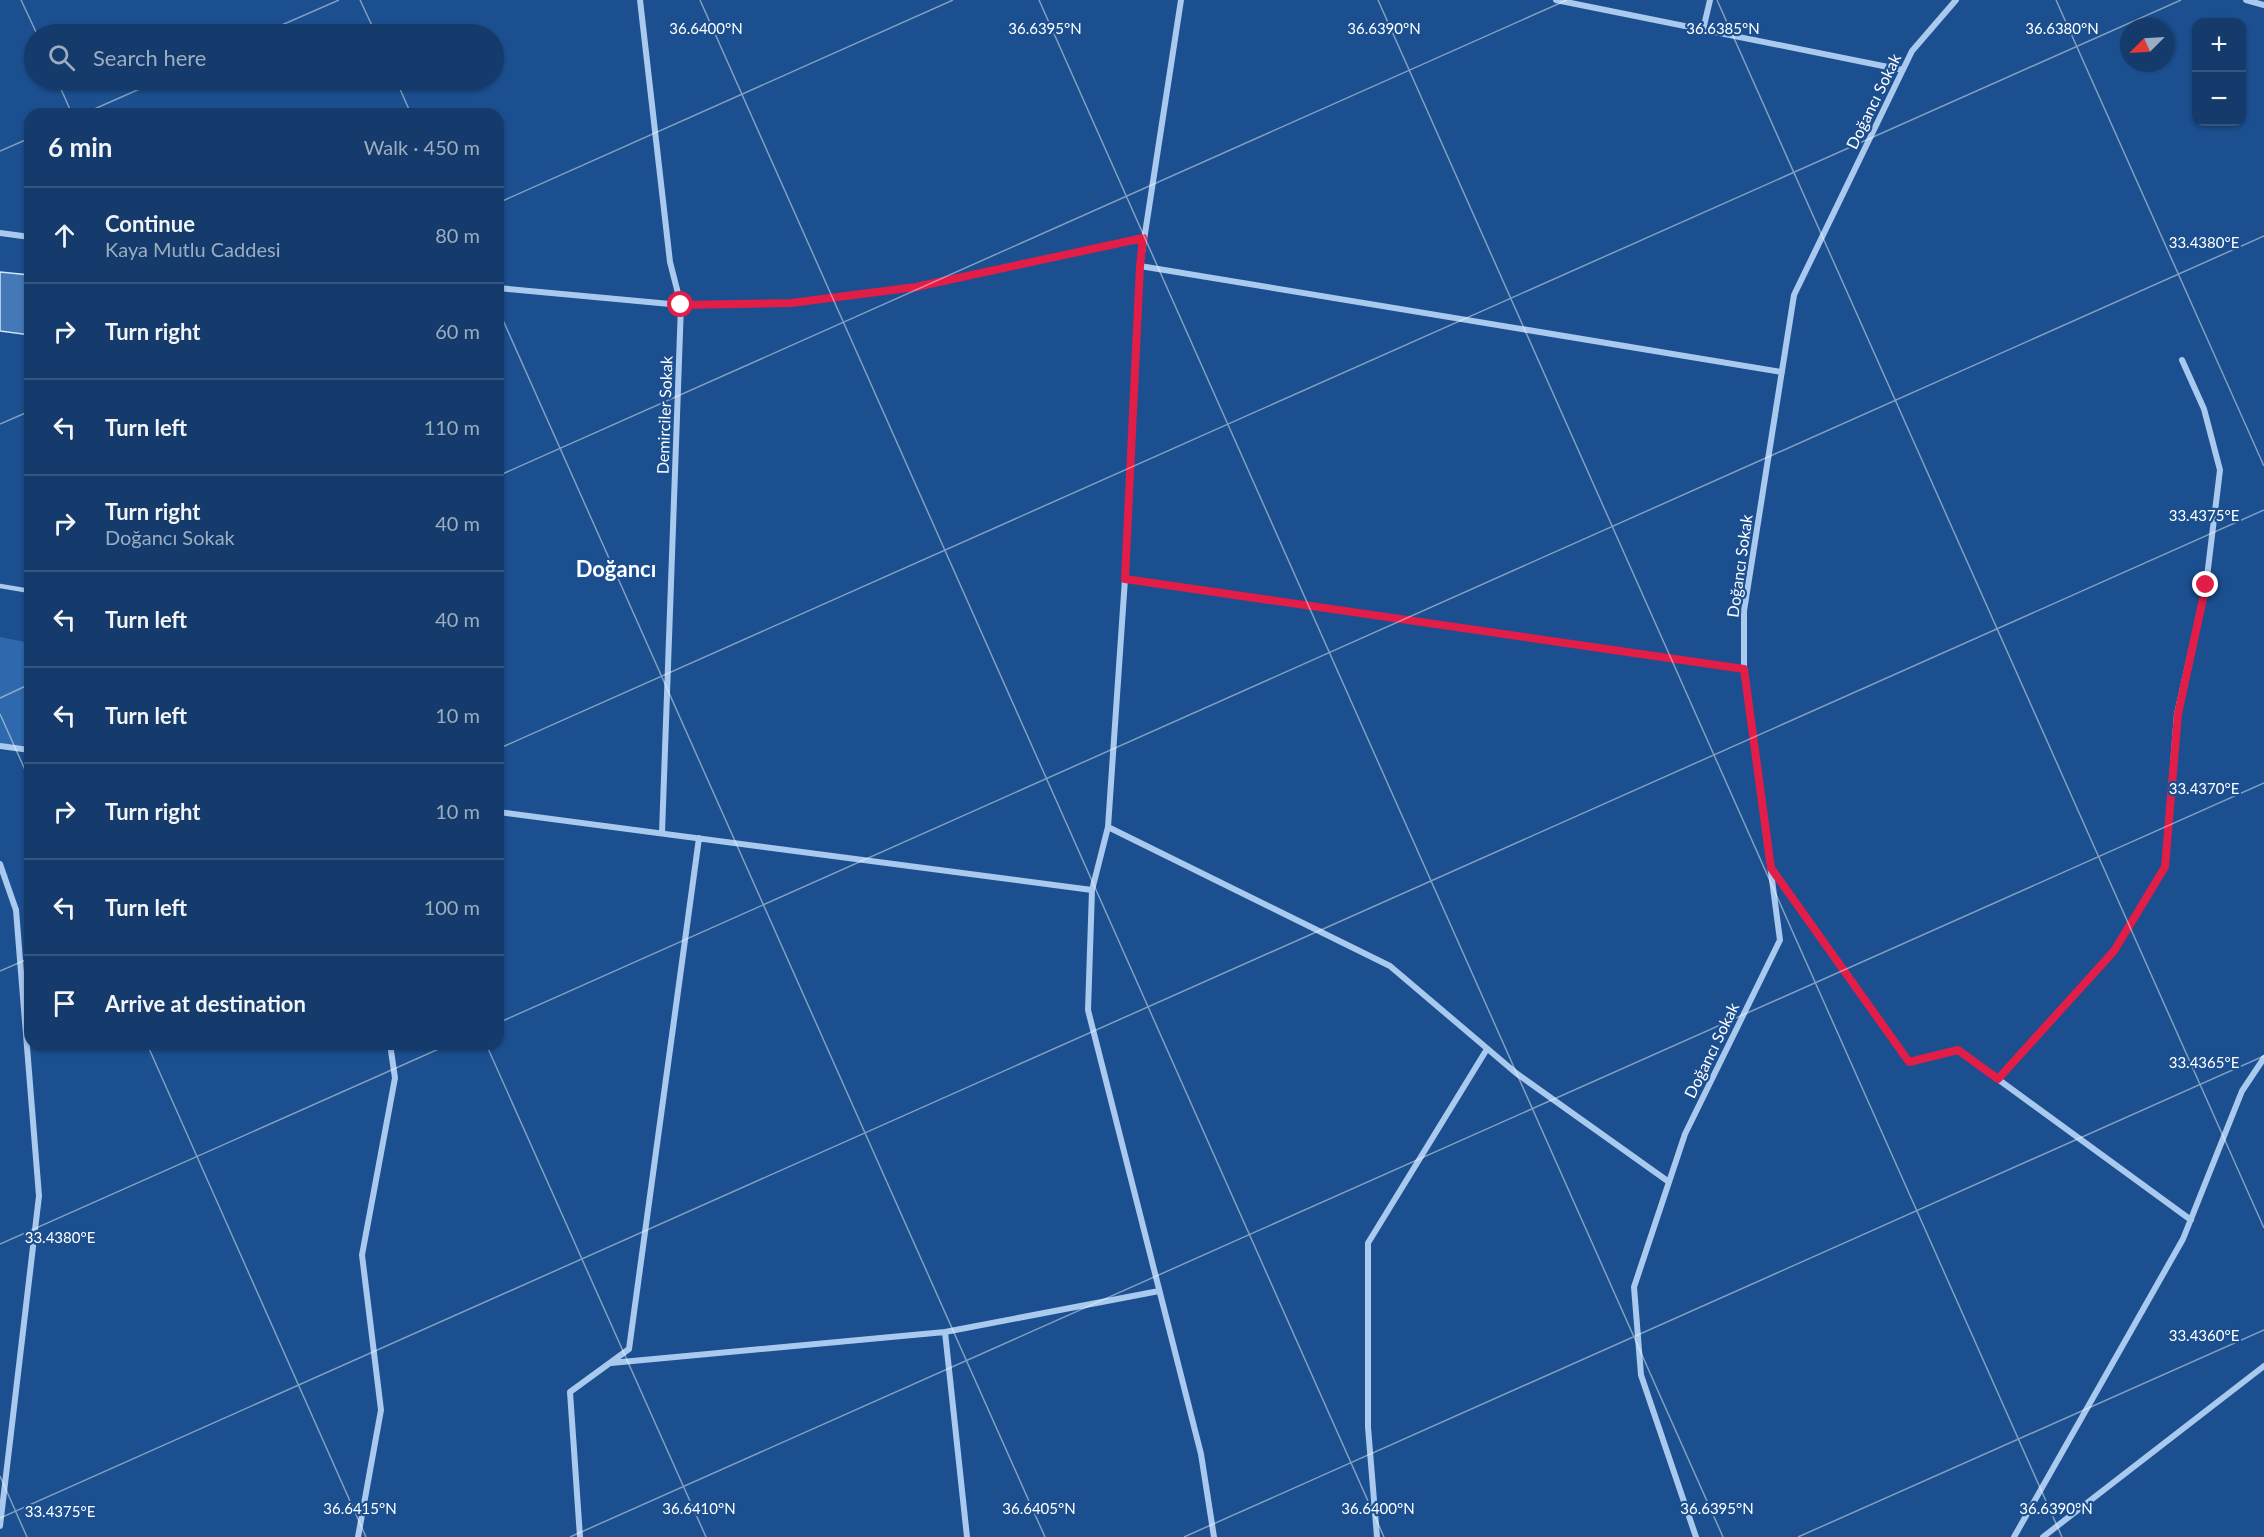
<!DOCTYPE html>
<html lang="en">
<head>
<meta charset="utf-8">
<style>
  :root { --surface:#143b6b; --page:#1d4271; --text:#f1f3f6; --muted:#9dadc1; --line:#33557e }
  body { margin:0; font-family:Lato,sans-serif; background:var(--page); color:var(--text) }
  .controls { position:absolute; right:18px; top:18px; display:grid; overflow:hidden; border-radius:12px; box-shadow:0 2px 4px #0004 }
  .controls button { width:54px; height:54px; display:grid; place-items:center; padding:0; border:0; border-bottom:2px solid var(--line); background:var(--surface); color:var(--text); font:30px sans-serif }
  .compass { position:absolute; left:2120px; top:18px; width:54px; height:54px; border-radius:50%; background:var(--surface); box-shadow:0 2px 4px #0004; rotate:246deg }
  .stop { position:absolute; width:18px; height:18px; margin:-14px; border:4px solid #e11d48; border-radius:50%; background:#fff }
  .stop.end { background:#e11d48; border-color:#fff; box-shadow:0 2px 6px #0008 }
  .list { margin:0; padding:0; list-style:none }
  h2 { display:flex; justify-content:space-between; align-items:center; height:78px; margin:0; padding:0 24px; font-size:26px }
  h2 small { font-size:20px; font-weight:400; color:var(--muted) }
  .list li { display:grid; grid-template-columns:39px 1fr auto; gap:18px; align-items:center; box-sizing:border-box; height:96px; padding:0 24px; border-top:2px solid var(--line) }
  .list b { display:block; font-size:22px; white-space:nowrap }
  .list p { margin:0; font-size:20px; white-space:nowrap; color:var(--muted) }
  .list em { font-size:20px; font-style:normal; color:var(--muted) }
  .icon { flex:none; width:33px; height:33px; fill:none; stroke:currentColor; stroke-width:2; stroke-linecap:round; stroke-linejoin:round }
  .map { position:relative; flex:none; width:2264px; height:1537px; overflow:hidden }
  .search { position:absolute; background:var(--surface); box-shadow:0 2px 4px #0004; left:24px; top:24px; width:480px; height:66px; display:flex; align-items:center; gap:15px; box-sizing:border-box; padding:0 21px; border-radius:33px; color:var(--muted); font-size:22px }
  .panel { position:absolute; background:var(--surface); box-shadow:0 2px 4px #0004; left:24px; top:108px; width:480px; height:942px; border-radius:18px }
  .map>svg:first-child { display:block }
  .green { fill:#2e69ad }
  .building { fill:#4478b7; stroke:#cfe3fa; stroke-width:1.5 }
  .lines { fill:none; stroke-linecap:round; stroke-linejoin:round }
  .lane { stroke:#a9c9ee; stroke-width:4.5 }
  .street { stroke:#a9c9ee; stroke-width:6 }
  .route { stroke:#e11d48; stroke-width:8 }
  .ticks { fill:none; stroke:#fff; stroke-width:1.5; stroke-opacity:0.45 }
  .labels { text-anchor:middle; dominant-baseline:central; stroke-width:4.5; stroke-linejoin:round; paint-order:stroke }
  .street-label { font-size:16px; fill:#fff; stroke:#1b4f8f }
  .district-label { font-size:22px; font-weight:bold; fill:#fff; stroke:#1b4f8f }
  .ticks-label { font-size:15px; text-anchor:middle; fill:#fff; stroke:#1b4f8f; stroke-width:4.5; stroke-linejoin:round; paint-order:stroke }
</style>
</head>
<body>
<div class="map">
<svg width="2264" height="1537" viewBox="0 0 2264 1537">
  <rect width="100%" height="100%" fill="#1b4f8f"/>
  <path class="green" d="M 0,637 L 30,643 L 30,746 L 0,744 Z"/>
  <path class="building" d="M 0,272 L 30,275 L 30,335 L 0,331 Z"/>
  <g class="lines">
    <path class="lane" d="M 0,586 L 30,591"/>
    <path class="street" d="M 640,0 L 670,262 L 681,305 L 662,833
      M 1556,0 L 1903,70
      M 2246,0 L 2264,5
      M 1703,30 L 1710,0
      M 0,233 L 30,237
      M 1140,266 L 1782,372
      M 498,288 L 681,305 L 791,303 L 916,287 L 1143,238
      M 1125,579 L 1744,669
      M 0,746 L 30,750
      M 498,812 L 1092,890 L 1088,1010 L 1201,1454 L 1214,1537
      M 1108,827 L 1390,966 L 1516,1073 L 1669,1182
      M 0,864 L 16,910 L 39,1196 L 0,1526
      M 1772,869 L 1909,1062 L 1958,1050 L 2191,1220
      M 1092,890 L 1108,827 L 1125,579 L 1140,266 L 1181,0
      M 1998,1079 L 2114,951 L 2165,867 L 2177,714 L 2206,585 L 2220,470 L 2204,409 L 2182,360
      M 611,1363 L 945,1332
      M 358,1537 L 381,1410 L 362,1255 L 395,1078 L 390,1044
      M 580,1537 L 570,1392 L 629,1349 L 699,838
      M 967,1537 L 945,1332 L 1159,1291
      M 1377,1537 L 1368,1427 L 1368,1243 L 1487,1049
      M 1696,1537 L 1641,1375 L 1634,1287 L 1685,1134 L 1780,940 L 1744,669 L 1744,611 L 1794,295 L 1912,51 L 1956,0
      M 2014,1537 L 2183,1239 L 2242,1091 L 2264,1058
      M 2043,1537 L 2264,1366"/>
  </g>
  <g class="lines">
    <path class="route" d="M 681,305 L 791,303 L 916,287 L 1143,238 L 1140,266 L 1125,579 L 1744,669 L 1771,868 L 1909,1062 L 1958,1050 L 1998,1079 L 2114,951 L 2165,867 L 2178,714 L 2206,585"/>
  </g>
  <path class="ticks" d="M 21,0 L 37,34M 360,0 L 376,34M 700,0 L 1384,1537M 1039,0 L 1723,1537M 1378,0 L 2062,1537M 1717,0 L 2264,1228M 2056,0 L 2264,466M 261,34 L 339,0M 57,80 L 72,114M 396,80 L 411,114M 83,114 L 160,80M 0,151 L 30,138M 498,203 L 953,0M 498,309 L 1045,1537M 0,424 L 30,411M 498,476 L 1567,0M 0,698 L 30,684M 0,714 L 30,781M 498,749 L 2181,0M 0,971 L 30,958M 498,1023 L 2264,236M 147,1044 L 366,1537M 486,1044 L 706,1537M 0,1244 L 450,1044M 0,1476 L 27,1537M 0,1518 L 2264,510M 570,1537 L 2264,783M 1184,1537 L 2264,1056M 1798,1537 L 2264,1330"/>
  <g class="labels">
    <g class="street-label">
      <text transform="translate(1873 101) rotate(-64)">Doğancı Sokak</text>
      <text transform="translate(664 415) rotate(-88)">Demirciler Sokak</text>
      <text transform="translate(1739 566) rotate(-82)">Doğancı Sokak</text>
      <text transform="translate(1711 1050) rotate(-64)">Doğancı Sokak</text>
    </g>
    <g class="district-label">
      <text x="616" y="568">Doğancı</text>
    </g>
  </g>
  <g class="ticks-label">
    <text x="706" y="34">36.6400°N</text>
    <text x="1045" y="34">36.6395°N</text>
    <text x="1384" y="34">36.6390°N</text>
    <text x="1723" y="34">36.6385°N</text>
    <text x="2062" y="34">36.6380°N</text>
    <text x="2204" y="248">33.4380°E</text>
    <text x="2204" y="521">33.4375°E</text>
    <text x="2204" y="794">33.4370°E</text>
    <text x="2204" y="1068">33.4365°E</text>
    <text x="60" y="1243">33.4380°E</text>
    <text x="2204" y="1341">33.4360°E</text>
    <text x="360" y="1514">36.6415°N</text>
    <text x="699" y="1514">36.6410°N</text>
    <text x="1039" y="1514">36.6405°N</text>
    <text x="1378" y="1514">36.6400°N</text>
    <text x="1717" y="1514">36.6395°N</text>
    <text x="2056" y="1514">36.6390°N</text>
    <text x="60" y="1517">33.4375°E</text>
  </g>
</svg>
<div class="controls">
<button>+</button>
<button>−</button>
</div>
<svg class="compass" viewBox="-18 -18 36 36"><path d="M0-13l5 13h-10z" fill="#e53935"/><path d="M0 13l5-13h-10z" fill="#9dadc1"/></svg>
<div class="stop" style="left:681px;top:305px"></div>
<div class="stop end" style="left:2206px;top:585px"></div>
<div class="search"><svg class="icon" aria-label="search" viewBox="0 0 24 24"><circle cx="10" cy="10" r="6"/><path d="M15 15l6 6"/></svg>Search here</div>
<section class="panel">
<h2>6 min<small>Walk · 450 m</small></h2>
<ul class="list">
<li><svg class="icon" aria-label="ahead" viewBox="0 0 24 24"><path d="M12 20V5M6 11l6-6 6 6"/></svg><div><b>Continue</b><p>Kaya Mutlu Caddesi</p></div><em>80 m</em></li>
<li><svg class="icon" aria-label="right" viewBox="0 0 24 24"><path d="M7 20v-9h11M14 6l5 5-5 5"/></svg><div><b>Turn right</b></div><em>60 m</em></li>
<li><svg class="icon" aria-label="left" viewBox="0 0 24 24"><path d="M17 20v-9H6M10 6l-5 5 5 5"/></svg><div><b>Turn left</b></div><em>110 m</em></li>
<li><svg class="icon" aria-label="right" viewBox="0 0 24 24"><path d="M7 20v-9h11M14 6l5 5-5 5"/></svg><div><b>Turn right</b><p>Doğancı Sokak</p></div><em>40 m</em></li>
<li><svg class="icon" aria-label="left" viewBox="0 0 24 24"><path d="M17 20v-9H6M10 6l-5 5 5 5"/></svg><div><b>Turn left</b></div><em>40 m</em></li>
<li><svg class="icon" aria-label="left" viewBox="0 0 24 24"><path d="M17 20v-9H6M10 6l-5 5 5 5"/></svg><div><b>Turn left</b></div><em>10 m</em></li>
<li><svg class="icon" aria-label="right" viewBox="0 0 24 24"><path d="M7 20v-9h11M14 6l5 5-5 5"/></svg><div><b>Turn right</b></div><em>10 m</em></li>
<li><svg class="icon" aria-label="left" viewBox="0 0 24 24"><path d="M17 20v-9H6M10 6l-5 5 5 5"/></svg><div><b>Turn left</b></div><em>100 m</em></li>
<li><svg class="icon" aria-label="arrive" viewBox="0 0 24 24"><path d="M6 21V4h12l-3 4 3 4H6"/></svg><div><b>Arrive at destination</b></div></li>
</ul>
</section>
</div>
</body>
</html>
